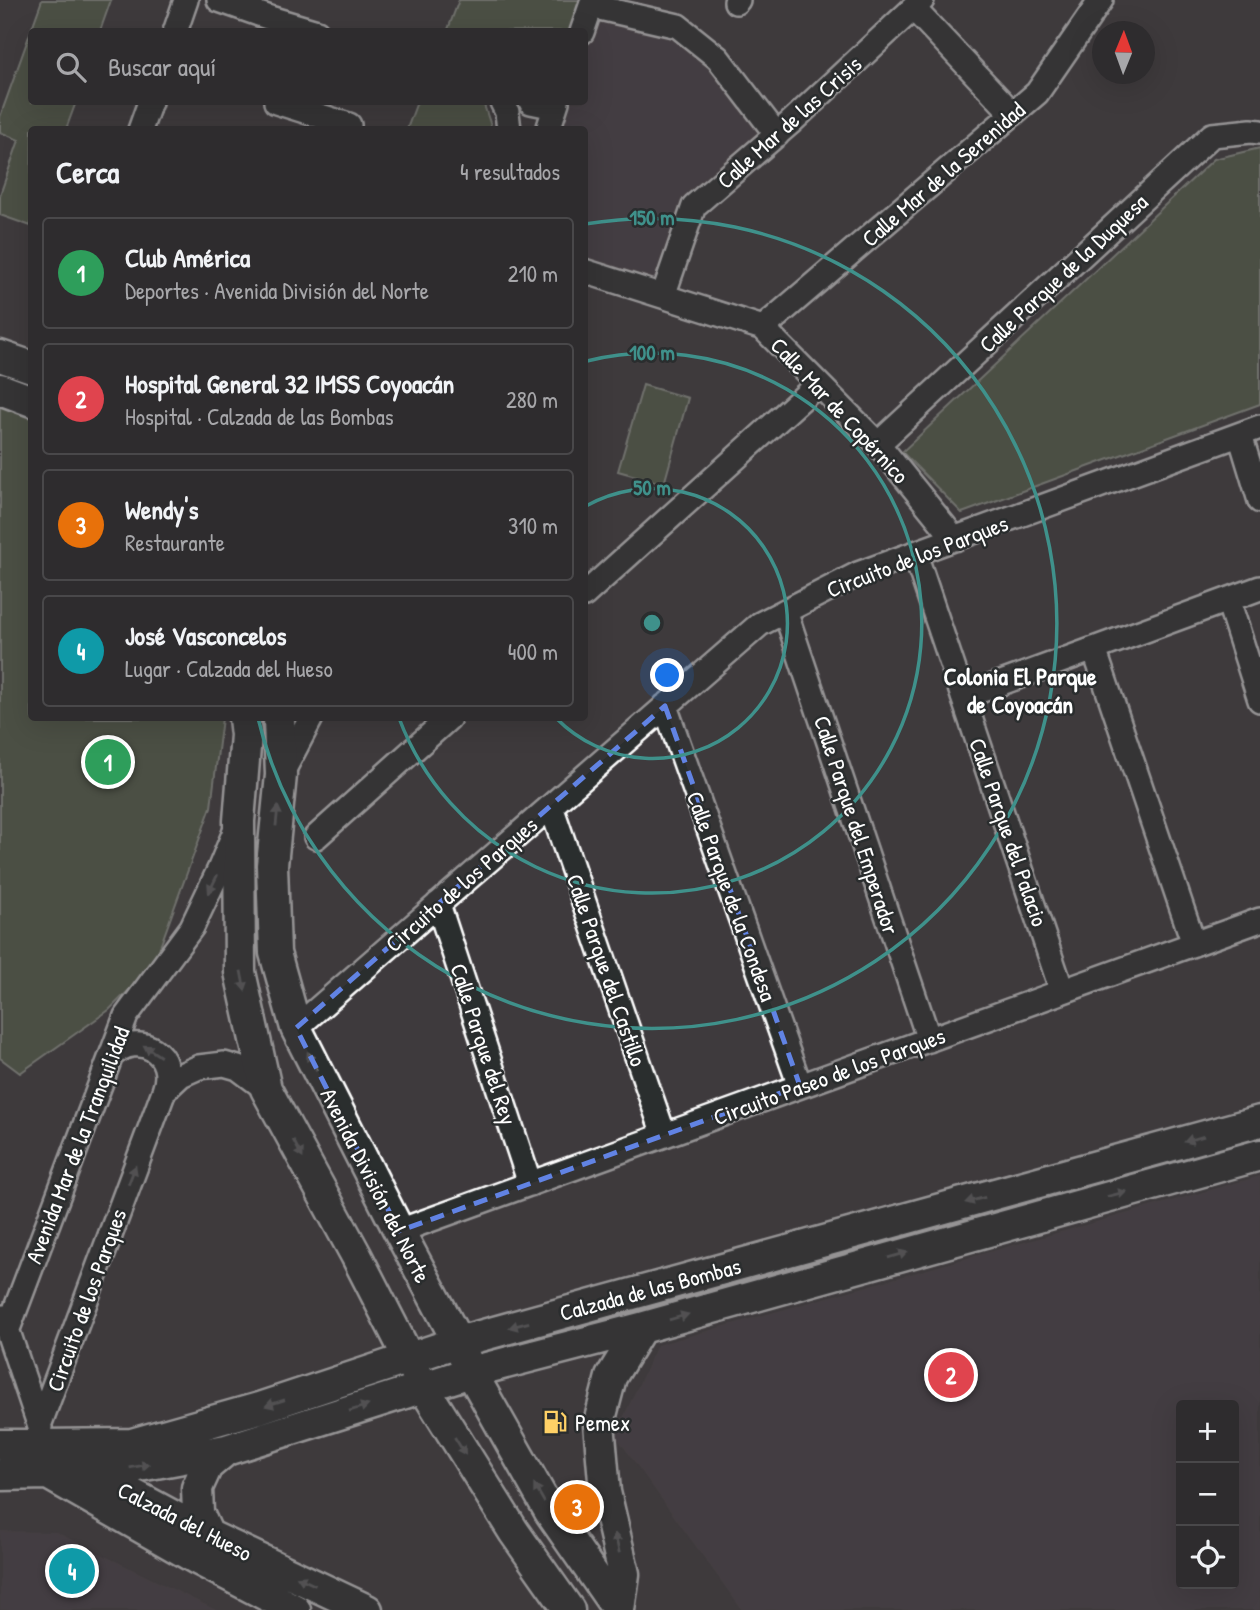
<!DOCTYPE html>
<html lang="es">
<head>
<meta charset="utf-8">
<style>
  :root { --surface:#2e2c2e; --page:#3a383a; --text:#f1f3f6; --muted:#a7a7aa; --line:#49484a; --accent:#ffd166 }
  body { margin:0; font-family:"Patrick Hand",sans-serif; background:var(--page); color:var(--text) }
  .controls { position:absolute; right:21px; bottom:21px; display:grid; overflow:hidden; border-radius:7px; box-shadow:0 7px 28px #0002 }
  .controls button { width:63px; height:63px; display:grid; place-items:center; padding:0; border:0; border-bottom:2px solid var(--line); background:var(--surface); color:var(--text); font:35px sans-serif }
  .compass { position:absolute; left:1092px; top:21px; width:63px; height:63px; border-radius:50%; background:var(--surface); box-shadow:0 7px 28px #0002; rotate:1deg }
  .you { position:absolute; left:668px; top:676px; width:24px; height:24px; margin:-18px; border:5px solid #fff; border-radius:50%; background:#1a73e8; box-shadow:0 0 0 10px #1a73e833 }
  .badge { display:grid; place-items:center; width:46px; height:46px; border-radius:50%; background:var(--accent); color:#fff; font-size:23px; font-weight:700 }
  .pin { position:absolute; translate:-50% -50%; border:4px solid #fff; box-shadow:0 2px 7px #0006 }
  .list { margin:0; padding:0; list-style:none }
  h2 { display:flex; justify-content:space-between; align-items:center; height:91px; margin:0; padding:0 28px; font-size:30px }
  h2 small { font-size:23px; font-weight:400; color:var(--muted) }
  .list li { display:grid; grid-template-columns:46px 1fr auto; gap:21px; align-items:center; box-sizing:border-box; height:112px; margin:0 14px 14px; padding:0 14px; border:2px solid var(--line); border-radius:7px }
  .list b { display:block; font-size:26px; white-space:nowrap }
  .list p { margin:0; font-size:23px; white-space:nowrap; color:var(--muted) }
  .list em { font-size:23px; font-style:normal; color:var(--muted) }
  .icon { flex:none; width:38px; height:38px; fill:none; stroke:currentColor; stroke-width:2; stroke-linecap:round; stroke-linejoin:round }
  .map { position:relative; flex:none; width:1260px; height:1610px; overflow:hidden }
  .search { position:absolute; background:var(--surface); box-shadow:0 7px 28px #0002; left:28px; top:28px; width:560px; height:77px; display:flex; align-items:center; gap:18px; box-sizing:border-box; padding:0 24px; border-radius:7px; color:var(--muted); font-size:26px }
  .panel { position:absolute; background:var(--surface); box-shadow:0 7px 28px #0002; left:28px; top:126px; width:560px; height:595px; border-radius:7px }
  .map>svg:first-child { display:block }
  .built { fill:#4c4348; fill-rule:evenodd }
  .green { fill:#5b674f; stroke:#adb3a7; stroke-width:2 }
  .lines { fill:none; stroke-linecap:round; stroke-linejoin:round }
  .minor-casing { stroke:#fff; stroke-width:28 }
  .major-casing { stroke:#fff; stroke-width:35 }
  .minor { stroke:#2a2d2e; stroke-width:23 }
  .major { stroke:#2a2d2e; stroke-width:30 }
  .oneway { fill:#6a6c6d }
  .marked { fill:none; stroke:#6183e4; stroke-width:5; stroke-dasharray:14 9; stroke-linejoin:round }
  .ring { fill:none; stroke:#3f918b; stroke-width:3.5 }
  .labels { text-anchor:middle; dominant-baseline:central; stroke-width:5; stroke-linejoin:round; paint-order:stroke }
  .street-label { font-size:23px; fill:#fff; stroke:#2a2d2e }
  .poi-label { font-size:23px; fill:#fff; stroke:#2a2d2e; text-anchor:start }
  .neighbourhood-label { font-size:24px; font-weight:bold; fill:#fff; stroke:#2a2d2e }
  .centre { fill:#3f918b; stroke:#2a2d2e; stroke-width:3.5 }
  .ring-label { font-size:21px; text-anchor:middle; font-weight:bold; fill:#3f918b; stroke:#2a2d2e; stroke-width:5; stroke-linejoin:round; paint-order:stroke }
</style>
</head>
<body>
<div class="map">
<svg width="1260" height="1610" viewBox="0 0 1260 1610">
  <rect width="100%" height="100%" fill="#3e3a3d"/>
  <filter id="ink" filterUnits="userSpaceOnUse"><feTurbulence type="fractalNoise" baseFrequency=".0143" numOctaves="2"/><feDisplacementMap in="SourceGraphic" scale="14" xChannelSelector="R" yChannelSelector="G"/><feConvolveMatrix kernelMatrix="1 2 1 2 8 2 1 2 1" color-interpolation-filters="sRGB"/></filter>
  <g filter="url(#ink)">
    <path class="built" d="M 596,22 L 665,35 L 718,68 L 761,132 L 688,192 L 656,281 L 585,260 L 584,130 L 558,130 L 568,102 L 584,102 L 585,55 Z
      M 1260,1176 L 1260,1610 L 742,1610 L 615,1435 L 657,1345 ZM 1181,1405 L 1234,1405 L 1234,1584 L 1181,1584 Z
      M 0,1531 L 56,1532 L 216,1610 L 0,1610 Z"/>
    <path class="green" d="M 42,0 L 111,0 L 100,31 L 32,32 L 32,102 L 76,102 L 66,129 L 32,130 L 31,226 L 0,215 L 0,195 L 19,140 L 0,132 L 0,117 Z
      M 459,0 L 582,0 L 570,31 L 447,32 Z
      M 417,102 L 483,102 L 492,129 L 407,129 Z
      M 1260,148 L 1260,404 L 962,513 L 902,452 L 1214,159 Z
      M 643,385 L 688,398 L 664,484 L 618,471 Z
      M 0,401 L 31,413 L 32,718 L 222,718 L 211,807 L 153,966 L 109,1010 L 20,1073 L 0,1058 Z"/>
    <g class="lines">
      <g class="minor-casing">
        <path id="minor" d="M 219,0 L 273,19 L 317,32
          M 736,2 L 738,0
          M 591,6 L 678,26 L 718,58 L 777,135
          M 914,9 L 1013,114
          M 175,32 L 186,0
          M 582,32 L 593,0
          M 276,102 L 349,125
          M 502,102 L 507,112 L 509,130
          M 531,102 L 555,107
          M 140,130 L 150,102
          M 548,130 L 557,102
          M 584,271 L 763,328 L 878,444 L 955,539
          M 663,296 L 694,206 L 790,123 L 922,0
          M 763,328 L 1037,93 L 1101,0
          M 1240,435 L 1260,501
          M 878,444 L 1212,135 L 1251,131 L 1260,132
          M 915,554 L 1062,991
          M 584,595 L 818,384
          M 1228,600 L 1260,700
          M 785,611 L 929,1040
          M 1094,649 L 1194,944
          M 963,697 L 1260,588
          M 665,706 L 800,1086
          M 281,775 L 311,718
          M 551,806 L 664,1135
          M 316,837 L 449,718
          M 438,904 L 530,1184
          M 296,1028 L 760,624 L 858,574 L 1260,427
          M 111,1056 C 139,1029 178,1054 164,1091
          M 399,1231 L 1260,920
          M 3,1317 L 40,1427
          M 8,1329 L 126,1016 L 192,927 L 219,870 L 236,829
          M 40,1423 L 164,1091 L 181,1075 L 199,1067 L 224,1064 L 238,1068 L 266,1089"/>
      </g>
      <g class="major-casing">
        <path id="major" d="M 0,356 L 32,367
          M 0,389 L 32,401
          M 244,718 L 246,735 L 239,821 L 240,972 L 266,1089 L 356,1255 L 424,1388 L 514,1532 L 569,1610
          M 279,718 L 281,775 L 272,865 L 275,953 L 296,1028 L 399,1231 L 458,1342 L 471,1372 L 550,1512 L 618,1610
          M 0,1445 L 41,1445 L 208,1535 L 367,1610
          M 41,1445 L 132,1444 L 259,1408 L 458,1342 L 1260,1121
          M 48,1474 L 96,1474 L 226,1450 L 471,1372 L 641,1328 L 1260,1155
          M 0,1475 L 48,1474 L 197,1559 L 295,1610
          M 208,1535 L 198,1513 L 197,1488 L 207,1466 L 226,1450
          M 619,1610 L 624,1574 L 605,1492 L 599,1423 L 611,1377 L 641,1328"/>
      </g>
      <use href="#minor" class="minor"/>
      <use href="#major" class="major"/>
    </g>
    <defs><path id="oneway-solid" d="M-6-.8H1V-3.2L6.5 0L1 3.2V.8H-6Z" transform="scale(1.75)"/></defs>
    <g class="oneway">
      <use href="#oneway-solid" transform="translate(277 816) rotate(-84)"/>
      <use href="#oneway-solid" transform="translate(213 884) rotate(116)"/>
      <use href="#oneway-solid" transform="translate(243 981) rotate(79)"/>
      <use href="#oneway-solid" transform="translate(152 1051) rotate(-147)"/>
      <use href="#oneway-solid" transform="translate(312 1061) rotate(-117)"/>
      <use href="#oneway-solid" transform="translate(1194 1139) rotate(164)"/>
      <use href="#oneway-solid" transform="translate(298 1149) rotate(62)"/>
      <use href="#oneway-solid" transform="translate(132 1175) rotate(-69)"/>
      <use href="#oneway-solid" transform="translate(1117 1194) rotate(-15)"/>
      <use href="#oneway-solid" transform="translate(975 1200) rotate(165)"/>
      <use href="#oneway-solid" transform="translate(898 1255) rotate(-16)"/>
      <use href="#oneway-solid" transform="translate(679 1317) rotate(-16)"/>
      <use href="#oneway-solid" transform="translate(519 1325) rotate(165)"/>
      <use href="#oneway-solid" transform="translate(275 1403) rotate(162)"/>
      <use href="#oneway-solid" transform="translate(359 1408) rotate(-17)"/>
      <use href="#oneway-solid" transform="translate(460 1446) rotate(58)"/>
      <use href="#oneway-solid" transform="translate(140 1466) rotate(-10)"/>
      <use href="#oneway-solid" transform="translate(539 1493) rotate(-120)"/>
      <use href="#oneway-solid" transform="translate(617 1543) rotate(-103)"/>
      <use href="#oneway-solid" transform="translate(306 1581) rotate(-155)"/>
    </g>
  </g>
  <path d="M0 0H1260V1610H0ZM 665,706 L 800,1086 L 399,1231 L 296,1028 Z" fill="#3e3a3d" fill-opacity=".55" fill-rule="evenodd"/>
  <path class="marked" d="M 665,706 L 800,1086 L 399,1231 L 296,1028 Z"/>
  <g class="ring">
    <path d="M586 506A135 135 0 1 1 556 718"/>
    <path d="M587 361A270 270 0 1 1 399 718"/>
    <path d="M585 224A405 405 0 1 1 258 718"/>
  </g>
  <defs>
    <g id="fuel-bare" transform="scale(1.89)"><path d="M-5.5-6h7V0h2V4h1.3V-2.5L3-4.5l.8-.8L6-3V5H2.5V1h-1V6h-7ZM-4.2-4.7v3.2H.2V-4.7Z" fill="#ffd166" stroke="#2a2d2e" stroke-width="2.5" paint-order="stroke"/></g>
  </defs>
  <g fill-rule="evenodd">
    <use href="#fuel-bare" x="555" y="1422"/>
  </g>
  <g class="labels">
    <g class="street-label">
      <text transform="translate(789 122) rotate(-42)">Calle Mar de las Crisis</text>
      <text transform="translate(943 174) rotate(-41)">Calle Mar de la Serenidad</text>
      <text transform="translate(1063 273) rotate(-43)">Calle Parque de la Duquesa</text>
      <text transform="translate(840 410) rotate(47)">Calle Mar de Copérnico</text>
      <text transform="translate(917 556) rotate(-21)">Circuito de los Parques</text>
      <text transform="translate(857 825) rotate(72)">Calle Parque del Emperador</text>
      <text transform="translate(1009 832) rotate(71)">Calle Parque del Palacio</text>
      <text transform="translate(461 884) rotate(-41)">Circuito de los Parques</text>
      <text transform="translate(732 896) rotate(70)">Calle Parque de la Condesa</text>
      <text transform="translate(607 970) rotate(71)">Calle Parque del Castillo</text>
      <text transform="translate(484 1044) rotate(72)">Calle Parque del Rey</text>
      <text transform="translate(829 1076) rotate(-20)">Circuito Paseo de los Parques</text>
      <text transform="translate(77 1145) rotate(-69)">Avenida Mar de la Tranquilidad</text>
      <text transform="translate(376 1185) rotate(63)">Avenida División del Norte</text>
      <text transform="translate(650 1289) rotate(-15)">Calzada de las Bombas</text>
      <text transform="translate(86 1300) rotate(-70)">Circuito de los Parques</text>
      <text transform="translate(185 1521) rotate(27)">Calzada del Hueso</text>
    </g>
    <g class="poi-label">
      <text x="575" y="1422">Pemex</text>
    </g>
    <g class="neighbourhood-label">
      <text x="1020" y="676">Colonia El Parque<tspan x="1020" dy="28">de Coyoacán</tspan></text>
    </g>
  </g>
  <circle cx="652" cy="623" r="10" class="centre"/>
  <g class="ring-label">
    <text x="652" y="225">150 m</text>
    <text x="652" y="360">100 m</text>
    <text x="652" y="495">50 m</text>
  </g>
</svg>
<div class="controls">
<button>+</button>
<button>−</button>
<button><svg class="icon" aria-label="locate" viewBox="0 0 24 24"><circle cx="12" cy="12" r="6"/><path d="M12 2v4M12 18v4M2 12h4M18 12h4"/></svg></button>
</div>
<svg class="compass" viewBox="-18 -18 36 36"><path d="M0-13l5 13h-10z" fill="#e53935"/><path d="M0 13l5-13h-10z" fill="#a7a7aa"/></svg>
<div class="you"></div>
<div class="pin badge" style="left:108px;top:762px;background:#2e9e5b">1</div>
<div class="pin badge" style="left:951px;top:1375px;background:#e0444e">2</div>
<div class="pin badge" style="left:577px;top:1507px;background:#e8710a">3</div>
<div class="pin badge" style="left:72px;top:1571px;background:#0f9aa8">4</div>
<div class="search"><svg class="icon" aria-label="search" viewBox="0 0 24 24"><circle cx="10" cy="10" r="6"/><path d="M15 15l6 6"/></svg>Buscar aquí</div>
<section class="panel">
<h2>Cerca<small>4 resultados</small></h2>
<ul class="list">
<li><span class="badge" style="background:#2e9e5b">1</span><div><b>Club América</b><p>Deportes · Avenida División del Norte</p></div><em>210 m</em></li>
<li><span class="badge" style="background:#e0444e">2</span><div><b>Hospital General 32 IMSS Coyoacán</b><p>Hospital · Calzada de las Bombas</p></div><em>280 m</em></li>
<li><span class="badge" style="background:#e8710a">3</span><div><b>Wendy's</b><p>Restaurante</p></div><em>310 m</em></li>
<li><span class="badge" style="background:#0f9aa8">4</span><div><b>José Vasconcelos</b><p>Lugar · Calzada del Hueso</p></div><em>400 m</em></li>
</ul>
</section>
</div>
</body>
</html>
